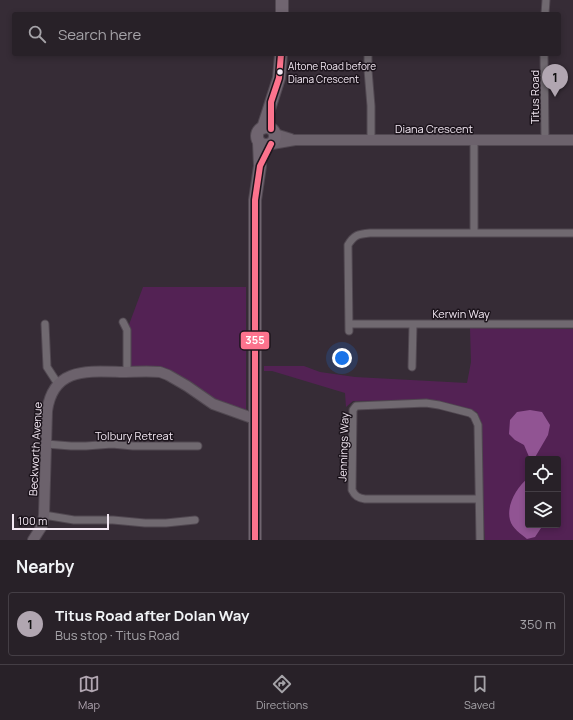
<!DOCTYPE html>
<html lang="en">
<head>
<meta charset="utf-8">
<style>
  :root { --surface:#282128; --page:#302930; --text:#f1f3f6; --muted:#a5a3a8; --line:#443e45; --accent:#b1a6b1 }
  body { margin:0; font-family:Manrope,sans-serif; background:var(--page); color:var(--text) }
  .controls { position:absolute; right:12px; bottom:12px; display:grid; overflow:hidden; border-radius:4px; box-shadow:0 2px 6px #0003 }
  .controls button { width:36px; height:36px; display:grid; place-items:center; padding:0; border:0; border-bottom:1px solid var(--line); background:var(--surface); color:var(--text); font:20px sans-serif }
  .scale { position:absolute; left:12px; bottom:10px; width:97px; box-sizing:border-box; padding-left:4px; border:2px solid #f3e8f3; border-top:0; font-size:11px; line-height:14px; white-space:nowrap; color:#f3e8f3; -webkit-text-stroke:3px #1c141c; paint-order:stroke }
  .you { position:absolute; left:342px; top:358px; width:14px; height:14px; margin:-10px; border:3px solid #fff; border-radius:50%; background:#1a73e8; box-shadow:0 0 0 6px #1a73e833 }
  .badge { display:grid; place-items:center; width:26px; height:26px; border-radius:50%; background:var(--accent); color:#111; font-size:13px; font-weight:700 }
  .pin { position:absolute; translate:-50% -33px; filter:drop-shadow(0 1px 2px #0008) }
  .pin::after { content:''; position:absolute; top:21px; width:14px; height:12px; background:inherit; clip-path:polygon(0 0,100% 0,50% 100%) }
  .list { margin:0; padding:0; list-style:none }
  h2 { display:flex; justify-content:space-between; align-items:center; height:52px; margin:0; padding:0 16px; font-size:17px }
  h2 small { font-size:13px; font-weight:400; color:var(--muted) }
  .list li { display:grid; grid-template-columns:26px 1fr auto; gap:12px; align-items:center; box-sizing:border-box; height:64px; margin:0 8px 8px; padding:0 8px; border:1px solid var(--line); border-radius:4px }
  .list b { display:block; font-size:15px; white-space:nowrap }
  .list p { margin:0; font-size:13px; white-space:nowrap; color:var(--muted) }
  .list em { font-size:13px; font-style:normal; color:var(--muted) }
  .icon { flex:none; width:22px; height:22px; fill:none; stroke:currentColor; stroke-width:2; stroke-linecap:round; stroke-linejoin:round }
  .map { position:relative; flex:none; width:573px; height:540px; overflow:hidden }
  .search { position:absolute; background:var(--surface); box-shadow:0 2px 6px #0003; left:12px; right:12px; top:12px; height:44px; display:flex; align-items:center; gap:10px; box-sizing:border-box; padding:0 14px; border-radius:4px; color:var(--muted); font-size:15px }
  .sheet { height:124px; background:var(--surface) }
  nav { display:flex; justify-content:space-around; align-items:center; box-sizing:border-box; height:56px; border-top:1px solid var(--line); background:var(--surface); font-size:11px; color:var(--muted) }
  nav a { display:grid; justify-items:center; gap:2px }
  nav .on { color:var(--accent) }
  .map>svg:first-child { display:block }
  .green { fill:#532254; fill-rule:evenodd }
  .water { fill:#915493 }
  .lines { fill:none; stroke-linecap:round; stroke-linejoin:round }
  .street-casing { stroke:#514851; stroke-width:9 }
  .secondary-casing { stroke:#514851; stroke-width:12 }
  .primary-casing { stroke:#514851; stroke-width:14 }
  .street { stroke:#706970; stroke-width:7 }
  .secondary { stroke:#6c626c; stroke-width:10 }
  .primary { stroke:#706570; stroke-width:12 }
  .bus-1-casing { stroke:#1c141c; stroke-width:9 }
  .bus-1 { stroke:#fc738d; stroke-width:6 }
  .bus-dot { fill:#f3e8f3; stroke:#1c141c; stroke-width:1.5 }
  .labels { text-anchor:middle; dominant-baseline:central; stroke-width:3; stroke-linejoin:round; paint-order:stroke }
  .bus-label { font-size:10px; fill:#f3e8f3; stroke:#1c141c; text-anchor:start }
  .street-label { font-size:11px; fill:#f3e8f3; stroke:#1c141c }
  .line-badge { stroke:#1c141c; stroke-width:1.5 }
  .badge-label { font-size:11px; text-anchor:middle; font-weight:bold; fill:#fff }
</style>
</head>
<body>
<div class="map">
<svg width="573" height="540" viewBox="0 0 573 540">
  <rect width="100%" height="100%" fill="#362c36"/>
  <path class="green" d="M 143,287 L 246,287 L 246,410 L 237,412 L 175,379 L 127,372 L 127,330 Z
    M 470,328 L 573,329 L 573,540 L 485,540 L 482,500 L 481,422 L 477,412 L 434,400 L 353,401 L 346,407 L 345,393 L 272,371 L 264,371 L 264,366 L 304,366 L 320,372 L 355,377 L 467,383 L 471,362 ZM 528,459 L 558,459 L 558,525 L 528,525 Z"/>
  <path class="water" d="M 530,410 L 542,412 L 550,425 L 548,435 L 534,459 L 530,459 L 524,445 L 515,440 L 509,434 L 510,420 L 517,412 Z
    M 528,478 L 528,525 L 543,525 L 535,537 L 527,539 C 521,534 512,528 510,520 C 506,505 517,487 528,478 Z"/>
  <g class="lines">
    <g class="street-casing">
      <path id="street" d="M 545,14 L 546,0
        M 368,54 L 368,70 L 371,106 L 371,140
        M 544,54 L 545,140
        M 474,140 L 474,232
        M 123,322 L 127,330 L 127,372
        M 45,324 L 47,367 L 58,384
        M 349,324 L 573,324
        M 349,331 L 348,245 C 354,235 358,234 370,233 L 573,233
        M 412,367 L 413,324
        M 46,444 L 71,446 L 86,446 L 112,444 L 133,446 L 198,446
        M 479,499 L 365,499 C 358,498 355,496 352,490 L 353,410 L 356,406 L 426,403 L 439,405 L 470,413 L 474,416 L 478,425 L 480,540
        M 44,515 L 74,520 L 113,520 L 145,523 L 166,523 L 195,520"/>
    </g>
    <g class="secondary-casing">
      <path id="secondary" d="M 275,134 L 291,139
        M 272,144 L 295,140 L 573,140
        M 33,540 L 42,526 L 44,515 L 47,411 C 53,368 86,371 120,372 C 134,372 147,371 160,372 L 168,375 L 187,386 L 213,404 L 255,419"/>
    </g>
    <g class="primary-casing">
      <path id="primary" d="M 282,14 L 282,0
        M257 136a9 9 0 1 1 18 0a9 9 0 1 1-18 0Z
        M 263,128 L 279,78 L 281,54
        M 255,540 L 255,200 L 260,166 L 259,143"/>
    </g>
    <use href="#street" class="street"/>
    <use href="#secondary" class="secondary"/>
    <use href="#primary" class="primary"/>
    <g class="bus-1-casing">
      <path id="bus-1" d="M 271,129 L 271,102 L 279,78 L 281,54
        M 255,540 L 255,200 L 260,166 L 271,144"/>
    </g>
    <use href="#bus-1" class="bus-1"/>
  </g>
  <circle class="bus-dot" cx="280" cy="72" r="3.5"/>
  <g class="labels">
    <g class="bus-label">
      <text x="288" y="66">Altone Road before<tspan x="288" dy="13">Diana Crescent</tspan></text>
    </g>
    <g class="street-label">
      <text transform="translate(534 97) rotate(-90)">Titus Road</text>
      <text x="434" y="128">Diana Crescent</text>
      <text x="461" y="313">Kerwin Way</text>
      <text x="134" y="435">Tolbury Retreat</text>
      <text transform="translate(343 447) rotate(-88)">Jennings Way</text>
      <text transform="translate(35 449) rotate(-87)">Beckworth Avenue</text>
    </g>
  </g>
  <rect class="line-badge" x="240" y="331" width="30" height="19" rx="4" fill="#fc738d"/>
  <g class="badge-label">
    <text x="255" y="344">355</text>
  </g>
</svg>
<div class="controls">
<button><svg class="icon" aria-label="locate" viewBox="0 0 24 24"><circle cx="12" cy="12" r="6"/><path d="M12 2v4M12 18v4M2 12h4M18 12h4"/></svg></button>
<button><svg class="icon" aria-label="layers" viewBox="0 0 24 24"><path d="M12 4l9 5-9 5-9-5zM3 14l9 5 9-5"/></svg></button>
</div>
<div class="scale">100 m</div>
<div class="you"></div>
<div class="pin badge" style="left:555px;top:97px">1</div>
<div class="search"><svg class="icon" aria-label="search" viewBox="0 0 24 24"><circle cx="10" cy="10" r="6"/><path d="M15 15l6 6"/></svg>Search here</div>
</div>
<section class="sheet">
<h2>Nearby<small></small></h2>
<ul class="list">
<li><span class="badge">1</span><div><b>Titus Road after Dolan Way</b><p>Bus stop · Titus Road</p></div><em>350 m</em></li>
</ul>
</section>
<nav>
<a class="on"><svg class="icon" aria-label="map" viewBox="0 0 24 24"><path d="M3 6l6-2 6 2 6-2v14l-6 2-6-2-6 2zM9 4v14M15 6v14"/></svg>Map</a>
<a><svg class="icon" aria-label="directions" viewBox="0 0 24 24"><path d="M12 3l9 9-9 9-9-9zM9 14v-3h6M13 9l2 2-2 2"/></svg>Directions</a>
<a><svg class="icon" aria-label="saved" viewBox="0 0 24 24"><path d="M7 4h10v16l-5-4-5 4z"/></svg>Saved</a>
</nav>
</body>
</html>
